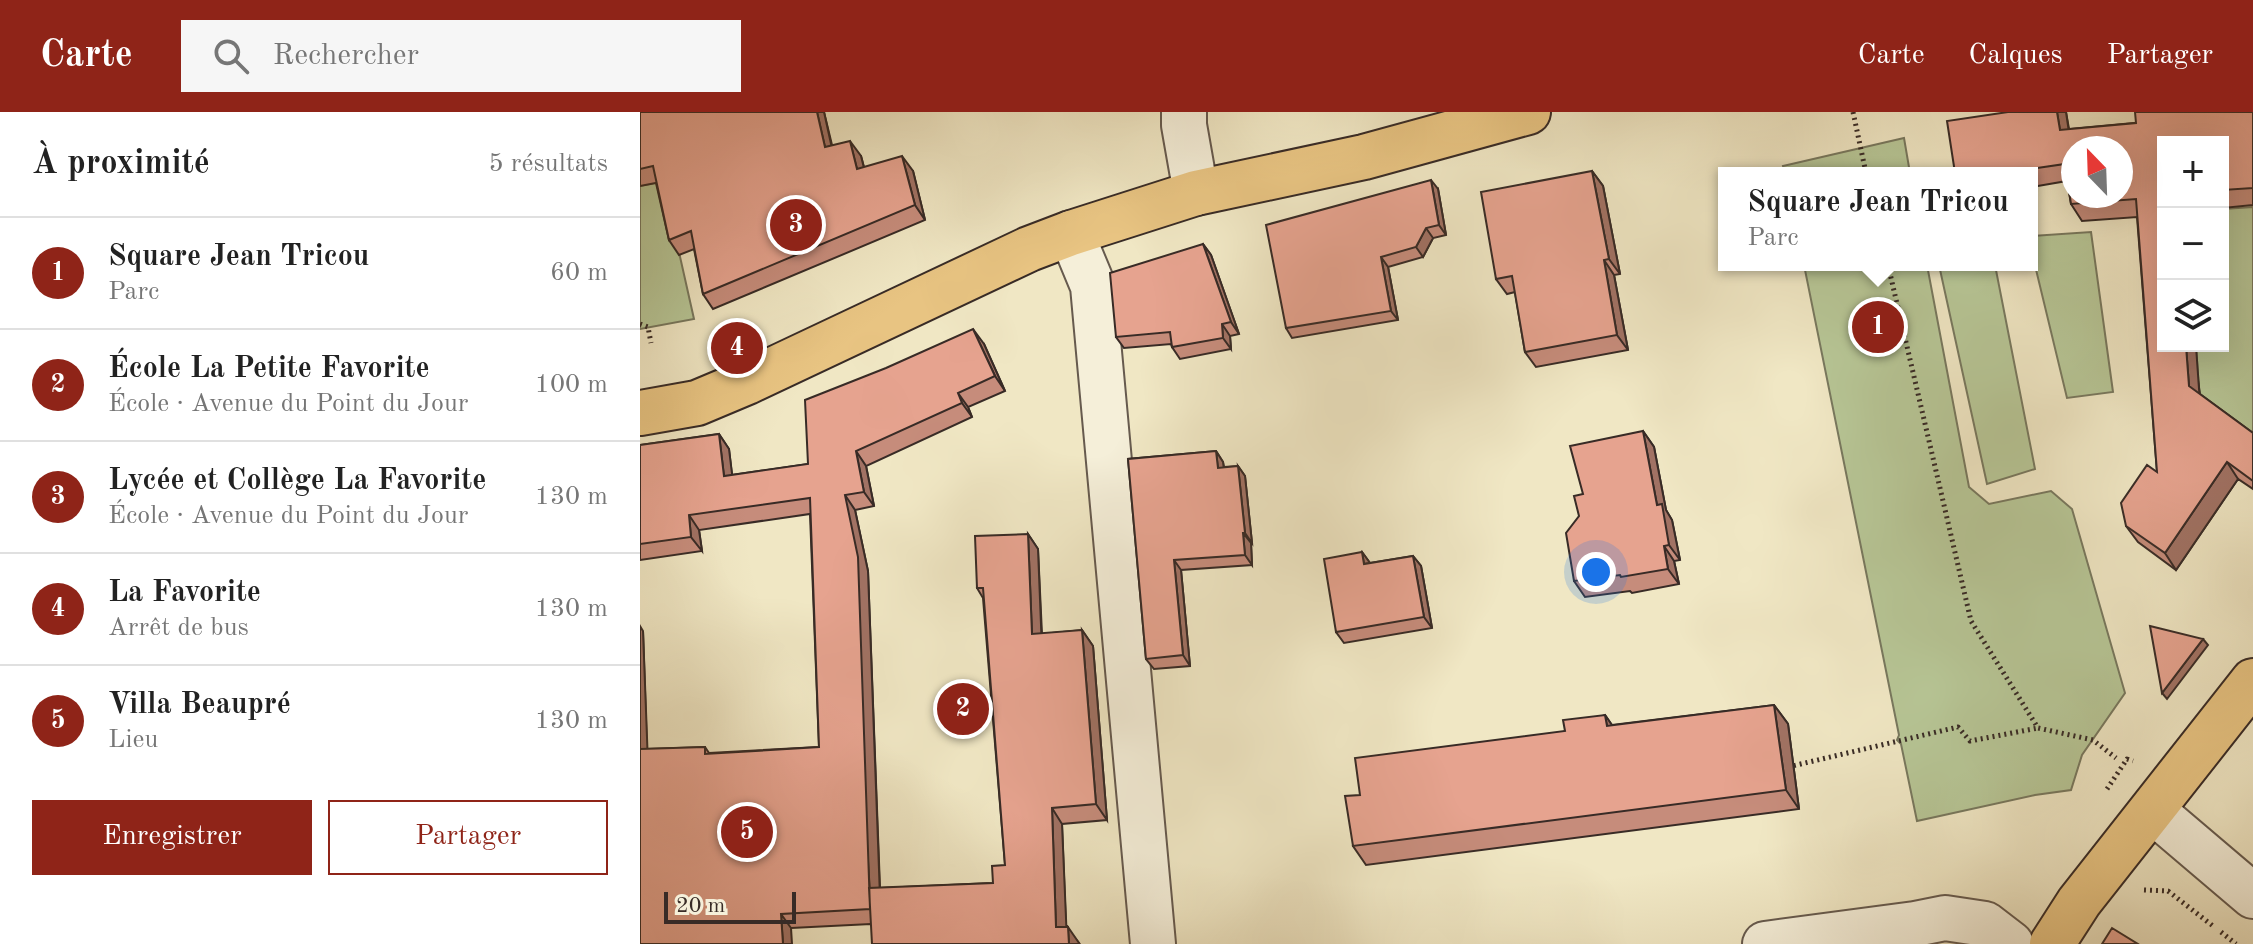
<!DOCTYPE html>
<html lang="fr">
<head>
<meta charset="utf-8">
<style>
  :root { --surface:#fff; --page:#f6f6f6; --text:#222; --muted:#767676; --line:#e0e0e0; --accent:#8f2418 }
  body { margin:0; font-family:"Old Standard TT",serif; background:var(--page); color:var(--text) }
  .controls { position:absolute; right:24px; top:24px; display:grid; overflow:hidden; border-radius:0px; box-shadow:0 8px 32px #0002 }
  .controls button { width:72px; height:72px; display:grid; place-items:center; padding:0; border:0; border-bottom:2px solid var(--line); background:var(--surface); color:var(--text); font:40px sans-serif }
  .compass { position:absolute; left:1421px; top:24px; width:72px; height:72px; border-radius:50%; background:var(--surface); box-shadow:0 8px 32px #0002; rotate:337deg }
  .scale { position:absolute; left:24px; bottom:20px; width:132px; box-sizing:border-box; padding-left:8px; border:4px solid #382b26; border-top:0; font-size:22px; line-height:28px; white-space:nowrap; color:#382b26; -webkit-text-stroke:6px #f5efd9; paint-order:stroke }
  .you { position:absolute; left:956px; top:460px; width:28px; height:28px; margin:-20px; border:6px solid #fff; border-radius:50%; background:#1a73e8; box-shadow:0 0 0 12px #1a73e833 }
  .badge { display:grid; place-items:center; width:52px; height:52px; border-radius:50%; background:var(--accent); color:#fff; font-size:26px; font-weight:700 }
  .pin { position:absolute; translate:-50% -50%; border:4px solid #fff; box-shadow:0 2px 8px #0006 }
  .popup { position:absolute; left:1078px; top:55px; width:320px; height:104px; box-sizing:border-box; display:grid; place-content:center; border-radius:0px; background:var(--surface); filter:drop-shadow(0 2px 6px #0005); font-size:26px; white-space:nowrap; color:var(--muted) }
  .popup b { font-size:30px; color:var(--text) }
  .popup::after { content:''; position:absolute; left:50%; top:100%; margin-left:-16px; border:16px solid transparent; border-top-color:var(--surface) }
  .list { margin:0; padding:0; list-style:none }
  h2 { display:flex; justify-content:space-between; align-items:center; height:104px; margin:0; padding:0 32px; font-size:34px }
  h2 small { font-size:26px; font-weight:400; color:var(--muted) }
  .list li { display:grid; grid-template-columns:52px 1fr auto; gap:24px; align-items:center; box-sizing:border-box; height:112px; padding:0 32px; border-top:2px solid var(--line) }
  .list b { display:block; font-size:30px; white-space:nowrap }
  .list p { margin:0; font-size:26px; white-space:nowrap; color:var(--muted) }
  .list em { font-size:26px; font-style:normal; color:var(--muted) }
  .actions { display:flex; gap:16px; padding:24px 32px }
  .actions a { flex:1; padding:18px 0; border:2px solid var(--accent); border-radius:0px; text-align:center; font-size:28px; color:var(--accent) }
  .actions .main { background:var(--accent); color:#fff }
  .icon { flex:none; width:44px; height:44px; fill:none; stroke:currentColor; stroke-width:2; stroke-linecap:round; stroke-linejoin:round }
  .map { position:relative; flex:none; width:1613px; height:832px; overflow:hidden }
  header { display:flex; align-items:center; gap:48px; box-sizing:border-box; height:112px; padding:0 40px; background:var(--accent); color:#fff }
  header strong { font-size:38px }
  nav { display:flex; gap:44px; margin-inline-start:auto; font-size:28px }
  .search { width:560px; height:72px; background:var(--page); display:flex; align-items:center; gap:20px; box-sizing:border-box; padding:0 28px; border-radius:0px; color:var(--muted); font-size:30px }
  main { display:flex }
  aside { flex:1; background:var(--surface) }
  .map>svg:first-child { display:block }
  .green { fill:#b7c696; stroke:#78785e; stroke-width:2 }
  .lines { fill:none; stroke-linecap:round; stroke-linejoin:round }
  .minor-casing { stroke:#665a4e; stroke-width:48 }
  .major-casing { stroke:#382b26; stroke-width:48 }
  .path { stroke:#382b26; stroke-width:5; stroke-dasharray:2 4; stroke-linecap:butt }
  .minor { stroke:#f5efd9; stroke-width:44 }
  .major { stroke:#e8c482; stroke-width:44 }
  .wall { fill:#c68c7b; stroke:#382b26; stroke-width:2 }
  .shaded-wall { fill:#a17264; stroke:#382b26; stroke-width:2 }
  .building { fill:#e6a38f; stroke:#382b26; stroke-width:2; fill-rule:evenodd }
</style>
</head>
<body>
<header>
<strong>Carte</strong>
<div class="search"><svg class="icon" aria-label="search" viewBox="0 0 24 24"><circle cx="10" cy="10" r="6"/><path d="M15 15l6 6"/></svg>Rechercher</div>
<nav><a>Carte</a><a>Calques</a><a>Partager</a></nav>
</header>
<main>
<aside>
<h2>À proximité<small>5 résultats</small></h2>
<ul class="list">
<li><span class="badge">1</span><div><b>Square Jean Tricou</b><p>Parc</p></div><em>60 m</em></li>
<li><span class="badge">2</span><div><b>École La Petite Favorite</b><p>École · Avenue du Point du Jour</p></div><em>100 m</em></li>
<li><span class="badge">3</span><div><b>Lycée et Collège La Favorite</b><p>École · Avenue du Point du Jour</p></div><em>130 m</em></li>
<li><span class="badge">4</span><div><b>La Favorite</b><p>Arrêt de bus</p></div><em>130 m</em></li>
<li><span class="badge">5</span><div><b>Villa Beaupré</b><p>Lieu</p></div><em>130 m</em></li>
</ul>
<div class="actions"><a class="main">Enregistrer</a><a>Partager</a></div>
</aside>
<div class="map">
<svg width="1613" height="832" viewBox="0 0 1613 832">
  <rect width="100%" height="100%" fill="#f0e7c4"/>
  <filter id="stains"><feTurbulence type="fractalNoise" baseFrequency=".0025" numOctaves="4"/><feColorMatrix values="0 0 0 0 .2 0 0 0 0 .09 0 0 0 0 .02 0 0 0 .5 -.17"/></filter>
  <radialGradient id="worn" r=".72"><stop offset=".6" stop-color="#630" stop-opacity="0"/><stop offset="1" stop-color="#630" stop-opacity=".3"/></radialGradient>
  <path class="green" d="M 1264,26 L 1270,61 L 1145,61 L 1143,54 Z
    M 23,69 L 54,207 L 0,217 L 0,74 Z
    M 1613,95 L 1613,329 L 1560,291 L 1556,234 L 1583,234 L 1583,97 Z
    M 1451,120 L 1473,280 L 1427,286 L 1392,141 L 1392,124 Z
    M 1164,153 L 1287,153 L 1329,375 L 1349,392 L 1411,379 L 1432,397 L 1485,581 L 1442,643 L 1431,678 L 1395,683 L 1277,709 L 1261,632 L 1257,628 L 1259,623 Z
    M 1299,153 L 1355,153 L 1395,357 L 1347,372 Z"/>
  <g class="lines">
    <g class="minor-casing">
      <path id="minor" d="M 544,0 L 544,13 L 556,81
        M 431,121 L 453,174 L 513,832
        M 1513,699 L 1613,784
        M 1125,832 L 1275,812 L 1305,806 L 1345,812 L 1371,832"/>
    </g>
    <g class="major-casing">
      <path id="major" d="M 0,301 L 57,291 L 107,270 L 389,137 L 431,121 L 556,81 L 724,45 L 888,0
        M 1412,832 L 1439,790 L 1613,569"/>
    </g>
    <path class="path" d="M 1213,0 L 1226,61
      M 1248,153 L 1331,509 L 1398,616 L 1453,628 L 1476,646
      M 0,212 L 8,215 L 11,231
      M 1148,655 L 1318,615 L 1330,629 L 1398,616
      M 1467,677 L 1487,647 L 1493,649
      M 1504,778 L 1528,779 L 1573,814
      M 1581,820 L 1596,832"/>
    <use href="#minor" class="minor"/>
    <use href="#major" class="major"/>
  </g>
  <path class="wall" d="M 0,0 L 184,0 L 192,33 L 221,44 L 224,55 L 273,59 L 285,108 L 73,197 L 63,182 L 54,137 L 39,143 L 29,128 L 16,71 L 0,74 Z
    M 1368,0 L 1426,0 L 1429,17 L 1613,0 L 1613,93 L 1583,96 L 1583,30 L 1523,30 L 1560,282 L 1613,321 L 1613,377 L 1598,367 L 1536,458 L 1498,430 L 1486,414 L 1517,360 L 1497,105 L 1442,109 L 1431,92 L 1427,69 L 1392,75 L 1392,61 L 1315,61 Z
    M 952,59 L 963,74 L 980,162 L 974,163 L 988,238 L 896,255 L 885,240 L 875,180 L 867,182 L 856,167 Z
    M 798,77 L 806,123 L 793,126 L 783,145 L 748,155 L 758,208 L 652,226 L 646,216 Z
    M 563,132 L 571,143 L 599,222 L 590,224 L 591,237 L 540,247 L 532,235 L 531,232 L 484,236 L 476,225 Z
    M 344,232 L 365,279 L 328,295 L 332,305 L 226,354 L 234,394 L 215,398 L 228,459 L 240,776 L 353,771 L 365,753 L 343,486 L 337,476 L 388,422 L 398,437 L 402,522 L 442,518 L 453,534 L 467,708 L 422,712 L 426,815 L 439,831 L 231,812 L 151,816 L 0,832 L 3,519 L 7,637 L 65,635 L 69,641 L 179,635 L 170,402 L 59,418 L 62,439 L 0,448 L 0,333 L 79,322 L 89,337 L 92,363 L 168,352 Z
    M 1003,319 L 1014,335 L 1026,398 L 1032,408 L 1040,448 L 1034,449 L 1039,472 L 992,481 L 990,479 L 945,485 L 934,469 L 939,404 L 943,382 Z
    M 576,339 L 583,350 L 584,355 L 598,354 L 605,364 L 612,431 L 611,431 L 612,453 L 541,458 L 550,554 L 514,557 L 506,547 L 488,347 Z
    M 722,440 L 730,451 L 773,444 L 781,454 L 792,516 L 704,531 L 696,520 Z
    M 1134,593 L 1148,612 L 1159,697 L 726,753 L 713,734 L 925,619 L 965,603 L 972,613 Z"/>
  <path class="shaded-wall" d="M 177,0 L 184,0 L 195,50 L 185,35 Z
    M 1417,0 L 1426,0 L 1431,34 L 1420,18 Z
    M 210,29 L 221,44 L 228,72 L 217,57 Z
    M 262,44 L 273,59 L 285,108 L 275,93 Z
    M 952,59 L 963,74 L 980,162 L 969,147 Z
    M 791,68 L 798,77 L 806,123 L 799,113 Z
    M 786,116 L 793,126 L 783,145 L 776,135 Z
    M 563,132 L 571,143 L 599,222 L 591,210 Z
    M 741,145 L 748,155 L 758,208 L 751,199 Z
    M 964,148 L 974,163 L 988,238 L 977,223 Z
    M 582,212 L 590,224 L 591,237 L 583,226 Z
    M 333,217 L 344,232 L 365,279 L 355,264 Z
    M 1546,234 L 1556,234 L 1560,291 L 1549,274 Z
    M 318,281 L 328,295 L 332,305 L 322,291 Z
    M 1003,319 L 1014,335 L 1026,398 L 1032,408 L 1040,448 L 1029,433 L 1017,393 Z
    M 79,322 L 89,337 L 94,378 L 84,364 Z
    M 216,339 L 226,354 L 234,394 L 224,380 Z
    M 576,339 L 583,350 L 585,366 L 578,356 Z
    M 1587,350 L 1598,367 L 1536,458 L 1525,441 Z
    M 598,354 L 605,364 L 612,431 L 605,421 Z
    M 205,383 L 215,398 L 228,459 L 241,812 L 231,797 Z
    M 49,403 L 59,418 L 62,439 L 51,425 Z
    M 603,421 L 611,431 L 612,453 L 605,443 Z
    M 388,422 L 398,437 L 402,538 L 392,522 Z
    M 1024,434 L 1034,449 L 1039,472 L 1028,457 Z
    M 722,440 L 730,451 L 724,452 Z
    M 773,444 L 781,454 L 792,516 L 784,505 Z
    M 534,448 L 541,458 L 550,554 L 543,543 Z
    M 0,514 L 3,519 L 8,652 L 0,640 Z
    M 442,518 L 453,534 L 467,708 L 456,692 Z
    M 1563,527 L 1568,533 L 1527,587 L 1522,581 Z
    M 1134,593 L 1148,612 L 1159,697 L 1146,678 Z
    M 965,603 L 978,622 L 967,614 Z
    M 412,696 L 422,712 L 427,830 L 416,815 Z
    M 141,802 L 151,816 L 152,832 L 143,832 Z
    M 428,815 L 439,831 L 439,832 L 429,832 Z"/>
  <path class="building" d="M 0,0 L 177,0 L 185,35 L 210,29 L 217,57 L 262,44 L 275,93 L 63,182 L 51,119 L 29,128 L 13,54 L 0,57 Z
    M 1368,0 L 1417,0 L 1420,18 L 1496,11 L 1495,0 L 1613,0 L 1613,76 L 1583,78 L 1583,30 L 1523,30 L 1523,234 L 1546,234 L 1549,274 L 1613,321 L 1613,369 L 1587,350 L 1525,441 L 1486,414 L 1481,391 L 1507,353 L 1517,360 L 1496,87 L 1431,92 L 1425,52 L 1363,61 L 1315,61 L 1307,9 ZM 1433,36 L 1481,36 L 1481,84 L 1433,84 Z
    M 952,59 L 969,147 L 964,148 L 977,223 L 885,240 L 872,164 L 856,167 L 841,80 Z
    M 791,68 L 799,113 L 786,116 L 776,135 L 741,145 L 751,199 L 646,216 L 626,113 Z
    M 563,132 L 591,210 L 582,212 L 583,226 L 532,235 L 530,220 L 476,225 L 470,161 Z
    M 333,217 L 355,264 L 318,281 L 322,291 L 216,339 L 224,380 L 205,383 L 218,445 L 230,797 L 141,802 L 143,832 L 0,832 L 0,637 L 65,635 L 65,642 L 179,635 L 170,386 L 49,403 L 51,425 L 0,432 L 0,333 L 79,322 L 84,364 L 168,352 L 165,288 L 246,256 Z
    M 1003,319 L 1017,393 L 1022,392 L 1029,433 L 1024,434 L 1028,457 L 981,465 L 980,463 L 934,469 L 926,421 L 939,404 L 934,384 L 943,382 L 930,334 Z
    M 576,339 L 578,356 L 598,354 L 605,421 L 603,421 L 605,443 L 534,448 L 543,543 L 506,547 L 488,347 Z
    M 388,422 L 392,522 L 442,518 L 456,692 L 412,696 L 416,815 L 428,815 L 429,832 L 232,832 L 229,776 L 353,771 L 352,754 L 365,753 L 343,476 L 337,476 L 335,424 Z
    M 722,440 L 724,452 L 773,444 L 784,505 L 696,520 L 684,447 Z
    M 1510,514 L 1563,527 L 1522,581 Z
    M 1134,593 L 1146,678 L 713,734 L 705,684 L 720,683 L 715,646 L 925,619 L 923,608 L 965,603 L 967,614 Z
    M 1472,816 L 1498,832 L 1462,832 Z"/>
  <rect width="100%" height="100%" filter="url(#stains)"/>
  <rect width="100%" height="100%" fill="url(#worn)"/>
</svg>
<div class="controls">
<button>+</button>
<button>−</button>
<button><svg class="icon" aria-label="layers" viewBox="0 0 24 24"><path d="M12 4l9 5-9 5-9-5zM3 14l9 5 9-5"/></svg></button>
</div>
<svg class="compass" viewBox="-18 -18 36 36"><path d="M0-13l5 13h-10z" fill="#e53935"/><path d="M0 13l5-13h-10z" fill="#767676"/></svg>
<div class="scale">20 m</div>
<div class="you"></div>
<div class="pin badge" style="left:1238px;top:215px">1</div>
<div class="popup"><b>Square Jean Tricou</b>Parc</div>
<div class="pin badge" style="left:323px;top:597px">2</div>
<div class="pin badge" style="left:156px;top:113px">3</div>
<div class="pin badge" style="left:97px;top:236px">4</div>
<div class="pin badge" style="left:107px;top:720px">5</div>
</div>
</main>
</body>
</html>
